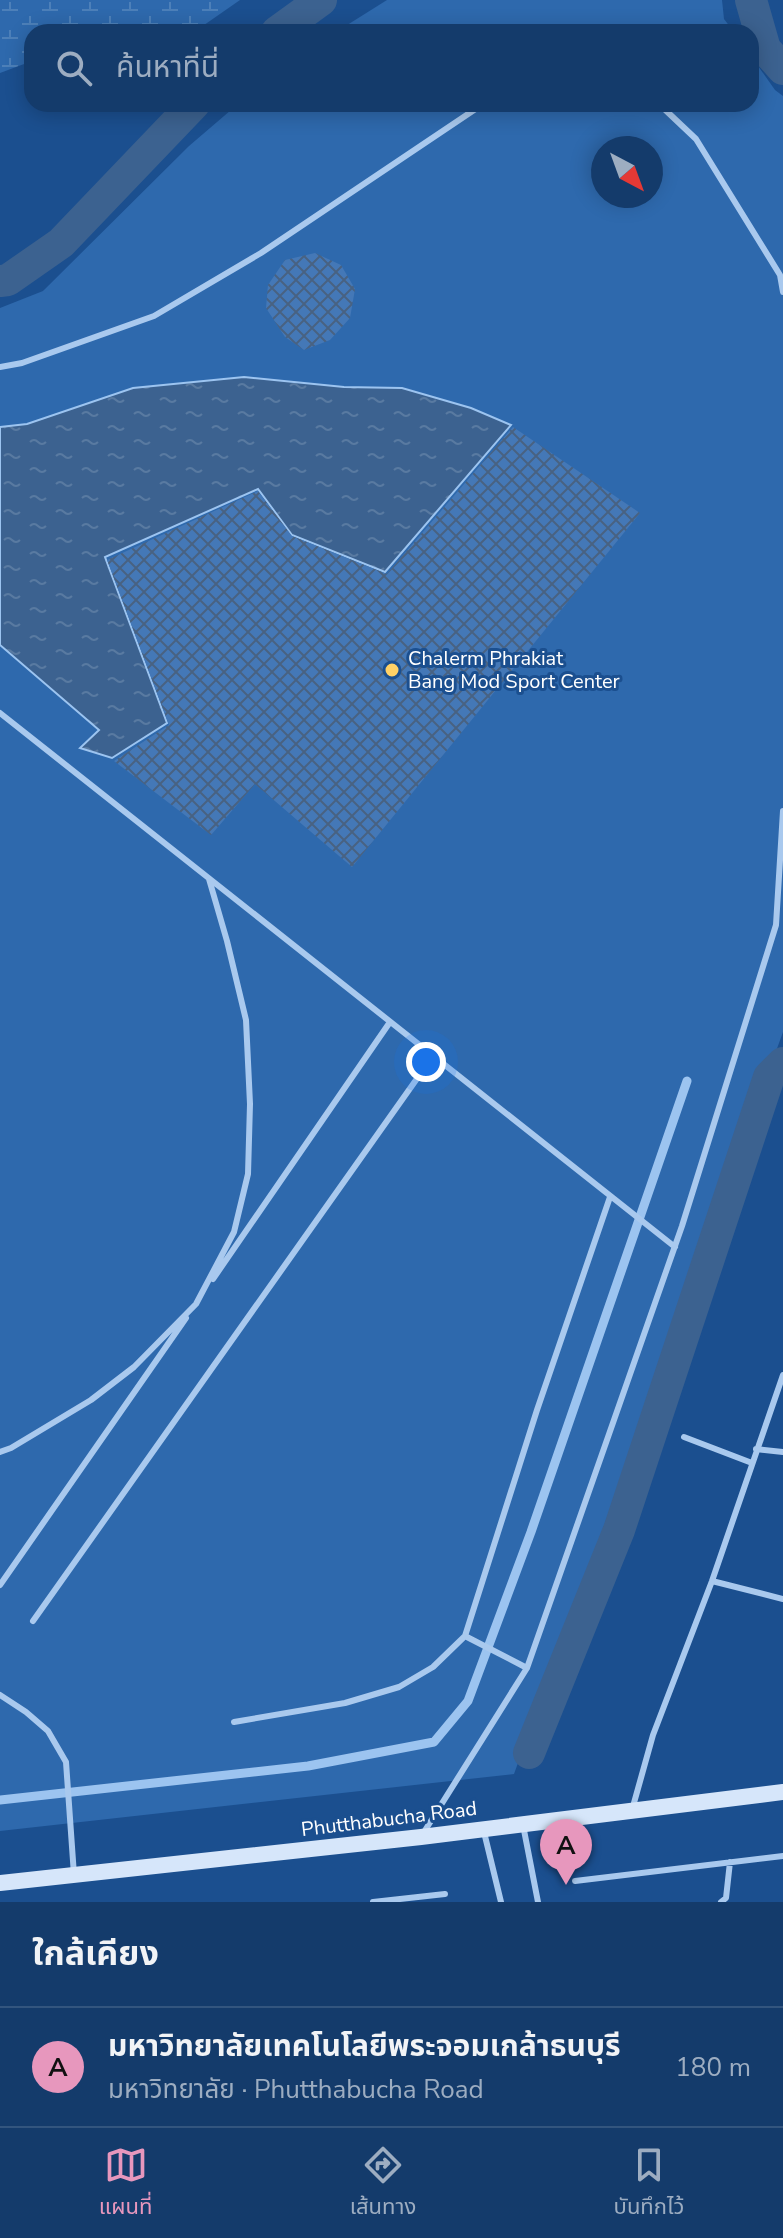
<!DOCTYPE html>
<html lang="th">
<head>
<meta charset="utf-8">
<style>
  :root { --surface:#143b6b; --page:#214673; --text:#f1f3f6; --muted:#9dadc1; --line:#33557e; --accent:#e797bd }
  body { margin:0; font-family:"Nunito Sans","Noto Sans Thai",sans-serif; background:var(--page); color:var(--text) }
  .compass { position:absolute; left:591px; top:136px; width:72px; height:72px; border-radius:50%; background:var(--surface); box-shadow:0 4px 20px #0003; rotate:139deg }
  .you { position:absolute; left:426px; top:1062px; width:28px; height:28px; margin:-20px; border:6px solid #fff; border-radius:50%; background:#1a73e8; box-shadow:0 0 0 12px #1a73e833 }
  .badge { display:grid; place-items:center; width:52px; height:52px; border-radius:50%; background:var(--accent); color:#111; font-size:26px; font-weight:700 }
  .pin { position:absolute; translate:-50% -66px; filter:drop-shadow(0 2px 4px #0008) }
  .pin::after { content:''; position:absolute; top:42px; width:28px; height:24px; background:inherit; clip-path:polygon(0 0,100% 0,50% 100%) }
  .list { margin:0; padding:0; list-style:none }
  h2 { display:flex; justify-content:space-between; align-items:center; height:104px; margin:0; padding:0 32px; font-size:34px }
  h2 small { font-size:26px; font-weight:400; color:var(--muted) }
  .list li { display:grid; grid-template-columns:52px 1fr auto; gap:24px; align-items:center; box-sizing:border-box; height:120px; padding:0 32px; border-top:2px solid var(--line) }
  .list b { display:block; font-size:30px; white-space:nowrap }
  .list p { margin:0; font-size:26px; white-space:nowrap; color:var(--muted) }
  .list em { font-size:26px; font-style:normal; color:var(--muted) }
  .icon { flex:none; width:44px; height:44px; fill:none; stroke:currentColor; stroke-width:2; stroke-linecap:round; stroke-linejoin:round }
  .map { position:relative; flex:none; width:783px; height:1902px; overflow:hidden }
  .search { position:absolute; background:var(--surface); box-shadow:0 4px 20px #0003; left:24px; right:24px; top:24px; height:88px; display:flex; align-items:center; gap:20px; box-sizing:border-box; padding:0 28px; border-radius:24px; color:var(--muted); font-size:30px }
  .sheet { height:224px; background:var(--surface) }
  nav { display:flex; justify-content:space-around; align-items:center; box-sizing:border-box; height:112px; border-top:2px solid var(--line); background:var(--surface); font-size:22px; color:var(--muted) }
  nav a { display:grid; justify-items:center; gap:4px }
  nav .on { color:var(--accent) }
  .map>svg:first-child { display:block }
  .wetland { fill:url(#wetland-marsh) }
  .pitch { fill:#2e69ad; fill-rule:evenodd }
  .water { fill:url(#water-ripples); stroke:#9cc4f0; stroke-width:2 }
  .lines { fill:none; stroke-linecap:round; stroke-linejoin:round }
  .stream { stroke:#9cc4f0; stroke-width:9 }
  .canal { stroke:#3c6290; stroke-width:32 }
  .building { fill:url(#building-cross-hatch) }
  .service { stroke:#a9c9ee; stroke-width:6 }
  .secondary { stroke:#d6e6fa; stroke-width:16 }
  .poi-dot { fill:#ffd166; stroke:#1b4f8f; stroke-width:3 }
  .labels { text-anchor:middle; dominant-baseline:central; stroke-width:6; stroke-linejoin:round; paint-order:stroke }
  .poi-label { font-size:20px; fill:#fff; stroke:#1b4f8f; text-anchor:start }
  .street-label { font-size:20px; fill:#fff; stroke:#1b4f8f }
</style>
</head>
<body>
<div class="map">
<svg width="783" height="1902" viewBox="0 0 783 1902">
  <defs>
    <pattern id="wetland-marsh" width="20" height="14" patternUnits="userSpaceOnUse" patternTransform="scale(2)"><rect width="20" height="14" fill="#2e69ad"/><path d="M1 5h8M5 5V1M11 12h8M15 12V8" fill="none" stroke="#4d80b9"/></pattern>
    <pattern id="water-ripples" width="26" height="14" patternUnits="userSpaceOnUse" patternTransform="scale(2)"><rect width="26" height="14" fill="#3c6290"/><path d="M2 4q2-2 4 0t4 0M15 11q2-2 4 0t4 0" fill="none" stroke="#597aa1"/></pattern>
    <pattern id="building-cross-hatch" width="8" height="8" patternUnits="userSpaceOnUse" patternTransform="scale(2)"><rect width="8" height="8" fill="#4478b7"/><path d="M0 0l8 8M0 8l8-8" fill="none" stroke="#486282"/></pattern>
  </defs>
  <rect width="100%" height="100%" fill="#1b4f8f"/>
  <path class="wetland" d="M 0,0 L 240,0 L 194,32 L 32,32 L 32,61 L 0,73 Z"/>
  <path class="pitch" d="M 387,0 L 722,0 L 724,19 L 734,32 L 336,32 Z
    M 751,56 L 775,90 L 783,96 L 783,1032 L 514,1774 L 0,1831 L 0,308 L 43,291 L 189,146 L 238,104 L 751,104 ZM 603,148 L 651,148 L 651,196 L 603,196 Z"/>
  <path class="water" d="M 244,377 L 344,387 L 402,388 L 471,408 L 511,425 L 385,572 L 292,535 L 258,489 L 105,557 L 167,723 L 112,758 L 80,748 L 99,730 L 0,645 L 0,427 L 27,424 L 133,388 Z"/>
  <g class="lines">
    <path class="stream" d="M 0,1800 L 308,1766 L 434,1742 L 468,1701 L 531,1532 L 687,1081"/>
    <path class="canal" d="M 751,0 L 765,49 L 783,69
      M 277,32 L 321,0
      M 0,281 L 8,280 L 61,243 L 194,104
      M 529,1753 L 619,1530 L 769,1077 L 783,1063"/>
  </g>
  <path class="building" d="M 315,253 L 341,265 L 355,289 L 350,318 L 330,340 L 304,350 L 285,337 L 266,308 L 268,285 L 285,260 Z
    M 513,427 L 640,513 L 352,867 L 255,784 L 211,835 L 114,761 L 169,725 L 107,560 L 258,491 L 292,536 L 387,574 Z"/>
  <g class="lines">
    <path class="service" d="M 659,104 L 696,139 L 780,275 L 783,292
      M 0,367 L 22,363 L 154,316 L 261,253 L 483,104
      M 0,713 L 675,1247
      M 213,1279 L 390,1022
      M 684,1437 L 752,1463
      M 756,1449 L 783,1452
      M 0,1452 L 11,1448 L 91,1400 L 134,1367 L 196,1304 L 234,1232 L 248,1174 L 250,1104 L 246,1020 L 227,941 L 209,879
      M 712,1581 L 783,1599
      M 0,1585 L 186,1318
      M 33,1621 L 433,1056
      M 465,1636 L 527,1668
      M 0,1695 L 26,1712 L 48,1731 L 66,1762 L 74,1875
      M 234,1722 L 345,1703 L 399,1687 L 433,1667 L 465,1636 L 537,1410 L 610,1197
      M 632,1810 L 653,1735 L 712,1581 L 783,1375
      M 523,1825 L 538,1902
      M 424,1832 L 527,1668 L 682,1226 L 776,925 L 783,811
      M 484,1832 L 501,1902
      M 575,1881 L 783,1856
      M 373,1902 L 445,1894
      M 721,1902 L 726,1898 L 730,1862"/>
    <path class="secondary" d="M 0,1883 L 421,1837 L 783,1792"/>
  </g>
  <circle class="poi-dot" cx="392" cy="670" r="8"/>
  <g class="labels">
    <g class="poi-label">
      <text x="408" y="658">Chalerm Phrakiat<tspan x="408" dy="23">Bang Mod Sport Center</tspan></text>
    </g>
    <g class="street-label">
      <text transform="translate(389 1819) rotate(-7)">Phutthabucha Road</text>
    </g>
  </g>
</svg>
<svg class="compass" viewBox="-18 -18 36 36"><path d="M0-13l5 13h-10z" fill="#e53935"/><path d="M0 13l5-13h-10z" fill="#9dadc1"/></svg>
<div class="you"></div>
<div class="pin badge" style="left:566px;top:1885px">A</div>
<div class="search"><svg class="icon" aria-label="search" viewBox="0 0 24 24"><circle cx="10" cy="10" r="6"/><path d="M15 15l6 6"/></svg>ค้นหาที่นี่</div>
</div>
<section class="sheet">
<h2>ใกล้เคียง<small></small></h2>
<ul class="list">
<li><span class="badge">A</span><div><b>มหาวิทยาลัยเทคโนโลยีพระจอมเกล้าธนบุรี</b><p>มหาวิทยาลัย · Phutthabucha Road</p></div><em>180 m</em></li>
</ul>
</section>
<nav>
<a class="on"><svg class="icon" aria-label="map" viewBox="0 0 24 24"><path d="M3 6l6-2 6 2 6-2v14l-6 2-6-2-6 2zM9 4v14M15 6v14"/></svg>แผนที่</a>
<a><svg class="icon" aria-label="directions" viewBox="0 0 24 24"><path d="M12 3l9 9-9 9-9-9zM9 14v-3h6M13 9l2 2-2 2"/></svg>เส้นทาง</a>
<a><svg class="icon" aria-label="saved" viewBox="0 0 24 24"><path d="M7 4h10v16l-5-4-5 4z"/></svg>บันทึกไว้</a>
</nav>
</body>
</html>
